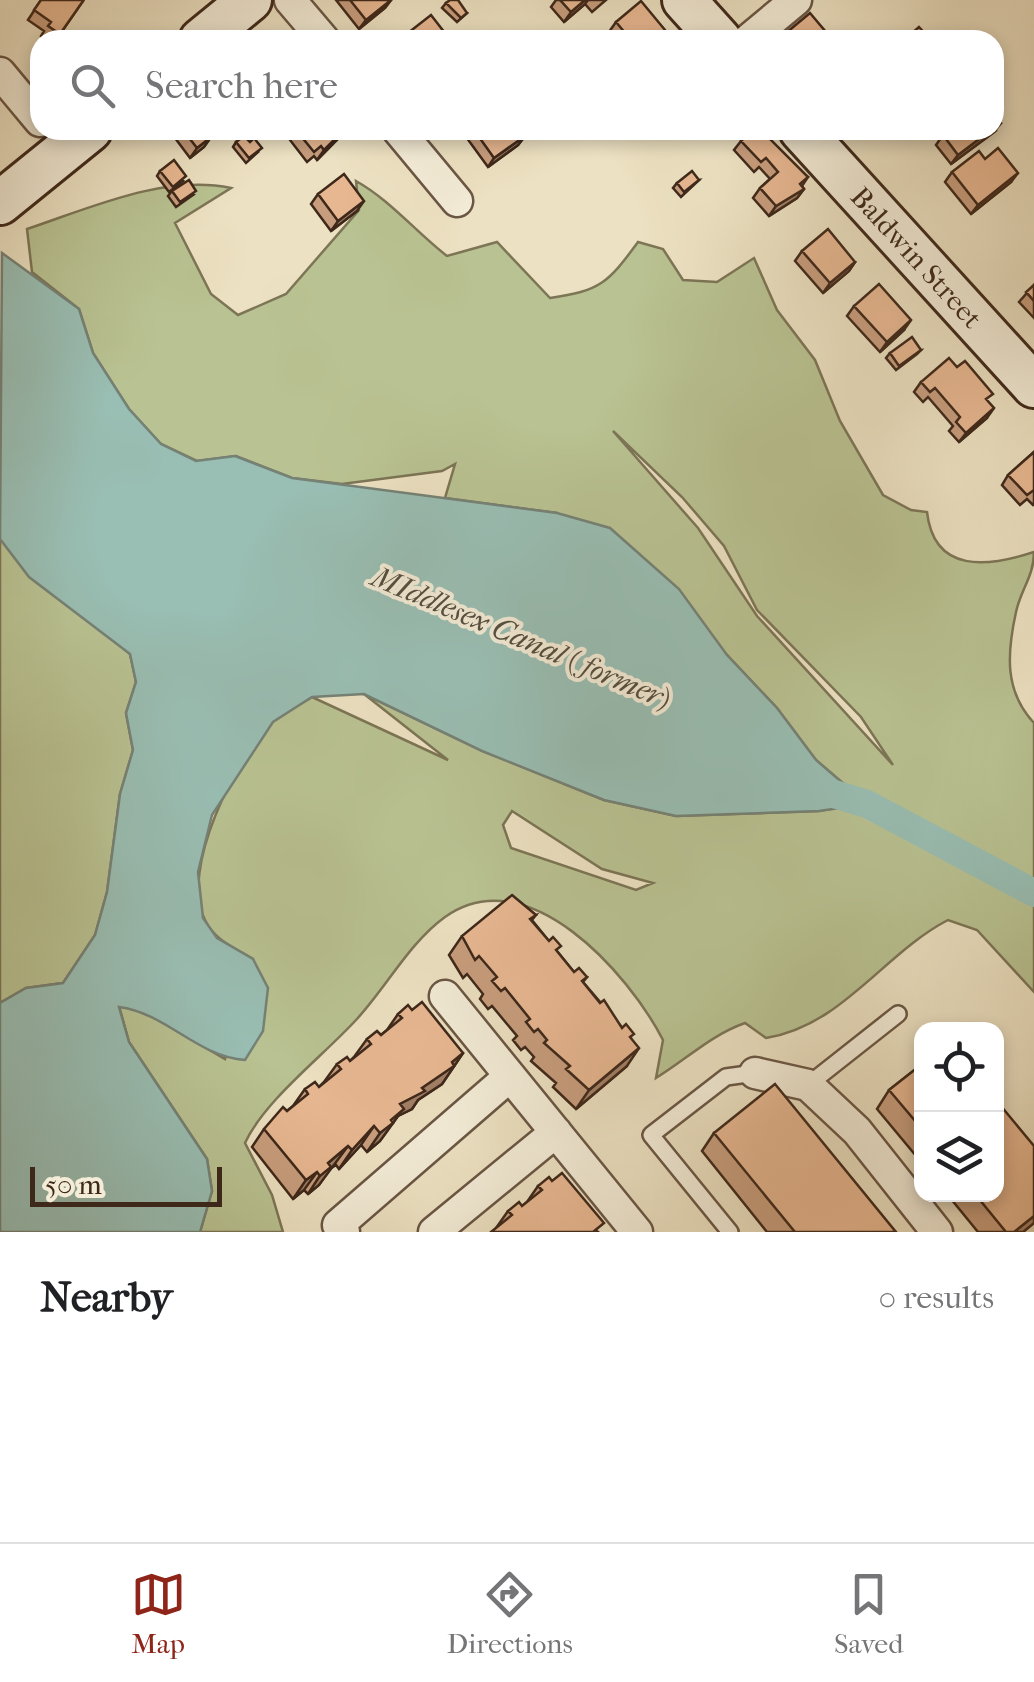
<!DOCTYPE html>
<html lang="en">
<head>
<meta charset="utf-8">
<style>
  :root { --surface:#fff; --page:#f6f6f6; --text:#202124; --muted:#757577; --line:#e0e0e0; --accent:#8f2418 }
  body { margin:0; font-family:"IM FELL French Canon",serif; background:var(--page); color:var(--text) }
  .controls { position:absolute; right:30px; bottom:30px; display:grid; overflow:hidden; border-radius:20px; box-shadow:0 5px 15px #0003 }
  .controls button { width:90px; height:90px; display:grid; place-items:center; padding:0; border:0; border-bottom:2px solid var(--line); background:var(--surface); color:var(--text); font:50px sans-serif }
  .scale { position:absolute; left:30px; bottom:25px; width:192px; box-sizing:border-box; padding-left:10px; border:5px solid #3e281a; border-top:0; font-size:28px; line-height:35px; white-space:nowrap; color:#3e281a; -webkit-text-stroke:8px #f3ecd7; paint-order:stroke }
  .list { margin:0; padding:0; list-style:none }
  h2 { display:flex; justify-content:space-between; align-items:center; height:130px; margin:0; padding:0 40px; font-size:42px }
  h2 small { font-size:32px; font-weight:400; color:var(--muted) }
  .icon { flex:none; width:55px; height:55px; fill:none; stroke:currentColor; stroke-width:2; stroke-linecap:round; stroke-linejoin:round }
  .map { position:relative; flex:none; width:1034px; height:1232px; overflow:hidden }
  .search { position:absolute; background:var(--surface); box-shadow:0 5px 15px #0003; left:30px; right:30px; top:30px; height:110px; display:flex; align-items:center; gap:25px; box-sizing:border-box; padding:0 35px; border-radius:30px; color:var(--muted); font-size:38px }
  .sheet { height:310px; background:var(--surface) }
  nav { display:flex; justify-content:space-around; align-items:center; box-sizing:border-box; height:140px; border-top:2px solid var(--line); background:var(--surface); font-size:28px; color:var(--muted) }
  nav a { display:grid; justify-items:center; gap:5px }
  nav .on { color:var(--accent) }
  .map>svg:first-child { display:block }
  .green { fill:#b9c292; stroke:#7c7556; stroke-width:2.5; fill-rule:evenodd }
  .water { fill:#99beb3; stroke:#758276; stroke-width:2.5 }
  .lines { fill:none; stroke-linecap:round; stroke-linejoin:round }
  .canal { stroke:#99beb3; stroke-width:28 }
  .lane-casing { stroke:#6a5644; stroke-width:20 }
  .street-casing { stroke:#6a5644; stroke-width:35 }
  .secondary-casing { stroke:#3e281a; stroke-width:48 }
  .lane { stroke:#f3ecd7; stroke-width:15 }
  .street { stroke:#f3ecd7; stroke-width:30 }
  .secondary { stroke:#f3ecd7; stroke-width:42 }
  .wall { fill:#c79d7d; stroke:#3e281a; stroke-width:2.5 }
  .shaded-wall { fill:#a28066; stroke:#3e281a; stroke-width:2.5 }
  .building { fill:#e7b791; stroke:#3e281a; stroke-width:2.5 }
  .labels { text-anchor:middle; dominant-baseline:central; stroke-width:8; stroke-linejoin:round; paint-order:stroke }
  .street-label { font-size:28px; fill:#3e281a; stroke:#f3ecd7 }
  .water-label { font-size:30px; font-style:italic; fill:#554e40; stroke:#f3ecd7 }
</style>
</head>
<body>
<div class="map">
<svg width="1034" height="1232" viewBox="0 0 1034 1232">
  <rect width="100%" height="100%" fill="#ece1c2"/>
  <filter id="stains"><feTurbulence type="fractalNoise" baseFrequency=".002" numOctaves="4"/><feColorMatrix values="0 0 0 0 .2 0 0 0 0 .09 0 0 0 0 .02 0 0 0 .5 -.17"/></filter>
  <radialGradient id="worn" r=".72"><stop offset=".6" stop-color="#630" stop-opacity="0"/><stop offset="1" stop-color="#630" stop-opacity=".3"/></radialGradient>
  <path class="green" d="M 356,181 C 390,200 416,232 447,256 L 497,242 L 550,298 C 600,291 608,283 638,242 L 663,249 L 683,280 L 717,282 L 754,258 L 777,310 L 815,360 L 840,421 L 883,495 L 911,510 L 927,512 C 934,574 988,567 1034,552 C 1034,576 1021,589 1016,612 C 1007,653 1004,691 1034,723 L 1034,992 L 977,930 L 948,920 C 884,953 842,1026 766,1038 L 745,1023 C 711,1035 687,1059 656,1078 L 663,1040 C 629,974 528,858 445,917 C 409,943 386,988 356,1020 C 322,1057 265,1100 245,1143 L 272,1195 L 283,1232 L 200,1232 L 212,1191 L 207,1159 L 129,1042 L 119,1006 L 145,1012 L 225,1059 L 253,959 C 235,948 214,940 205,920 C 179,869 236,759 272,722 C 283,712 300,705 312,697 L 448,760 L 364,694 L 483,751 L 604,800 L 676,816 L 819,811 L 866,803 L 816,760 L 777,708 L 727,655 L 557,513 L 445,498 L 455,464 L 442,471 L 342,484 L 292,478 L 236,456 L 197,461 L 161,444 L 129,409 L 93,353 L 79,309 L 32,272 L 27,229 C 90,208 164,174 231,188 L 175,223 L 211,294 L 238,315 L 286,294 L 359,210 ZM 613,431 L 682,497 L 724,546 L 757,610 L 861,717 L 893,765 L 757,616 L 698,528 ZM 512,811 L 602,869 L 653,883 L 636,890 L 511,848 L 503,825 Z
    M 0,539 L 130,654 L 136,682 L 126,713 L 133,750 L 120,794 L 107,892 L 95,935 L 63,983 L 26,988 L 0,1003 Z"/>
  <path class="water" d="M 2,253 L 79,309 L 93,353 L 129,409 L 161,444 L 196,461 L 235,456 L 292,478 L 557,513 L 610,528 L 679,589 L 727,655 L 777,708 L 816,760 L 867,804 L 819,811 L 676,816 L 604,800 L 482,751 L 364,694 L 312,697 L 273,722 L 212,815 L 198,872 L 203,918 L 217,938 L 253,959 L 268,988 L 263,1031 L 245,1060 C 198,1057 166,1013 119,1007 L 129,1042 L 207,1159 L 212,1191 L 200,1232 L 0,1232 L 0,1003 L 26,988 L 63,983 L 95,935 L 107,892 L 120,794 L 133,750 L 126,713 L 136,682 L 130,654 L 29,577 L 0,539 Z"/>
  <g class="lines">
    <path class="canal" d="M 834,794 L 867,804 L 1034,893"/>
    <g class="lane-casing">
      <path id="lane" d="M 808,1085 L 898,1014
        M 730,1232 L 651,1135 L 726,1077 L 755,1073"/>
    </g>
    <g class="street-casing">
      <path id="street" d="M 290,0 L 324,40
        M 748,40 L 796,0
        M 0,73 L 40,121
        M 398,130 L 457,201
        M 445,996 L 637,1232
        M 755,1073 L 808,1085 L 857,1131 L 937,1232
        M 344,1232 L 338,1225 L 510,1076
        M 434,1232 L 556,1132"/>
    </g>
    <g class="secondary-casing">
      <g id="secondary">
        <path d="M 684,0 L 720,40"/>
        <path d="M 201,40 L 250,0"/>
        <path id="s1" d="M 801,130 L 1034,386"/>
        <path d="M 0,203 L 90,130"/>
      </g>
    </g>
    <use href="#lane" class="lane"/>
    <use href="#street" class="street"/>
    <use href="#secondary" class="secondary"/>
  </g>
  <path class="wall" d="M 41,0 L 83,1 L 56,40 L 47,40 L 41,36 L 44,31 L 28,20 Z
    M 336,0 L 391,0 L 385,8 L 359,29 Z
    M 556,0 L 606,0 L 592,12 L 585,4 L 564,22 L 551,7 Z
    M 446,3 L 467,13 L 457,22 L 442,8 Z
    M 616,22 L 670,36 L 667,40 L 616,40 L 609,32 Z
    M 169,130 L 208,130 L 207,132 L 211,137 L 204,147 L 190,158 Z
    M 241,130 L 255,130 L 246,137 Z
    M 296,130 L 346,130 L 317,160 L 314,156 L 307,162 L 290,140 Z
    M 461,130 L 521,130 L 525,136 L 518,145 L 488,167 Z
    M 994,132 L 951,164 L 936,145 L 943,135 Z
    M 741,141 L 808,177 L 802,186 L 804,189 L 797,198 L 769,216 L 753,198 L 760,188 L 770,179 L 759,167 L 754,172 L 734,150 Z
    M 236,142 L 258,152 L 246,163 L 233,147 Z
    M 985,159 L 1011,182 L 971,214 L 945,182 L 952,172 Z
    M 160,171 L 183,181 L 169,192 L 157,176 Z
    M 699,180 L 681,197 L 673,188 L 677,183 Z
    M 172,191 L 193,195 L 176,207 L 168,196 Z
    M 318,194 L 357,211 L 331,231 L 311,204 Z
    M 802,251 L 855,262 L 849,271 L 823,293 L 795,261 Z
    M 1034,285 L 1034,318 L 1019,302 Z
    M 854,306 L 904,330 L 880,352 L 847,316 Z
    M 921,350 L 917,354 L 896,370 L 886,358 L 890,353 Z
    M 921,382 L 987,401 L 987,418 L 959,442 L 949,431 L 953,426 L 928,397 L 923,402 L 914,392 Z
    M 1034,452 L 1034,504 L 1033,505 L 1027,499 L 1020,505 L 1002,485 L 1008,475 Z
    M 536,915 L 532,920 L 574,972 L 587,977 L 583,982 L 631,1038 L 627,1066 L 576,1109 L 553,1087 L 556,1083 L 531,1061 L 534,1057 L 525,1047 L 521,1050 L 513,1040 L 517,1036 L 492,1006 L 488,1009 L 480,999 L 483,994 L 467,974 L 463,978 L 449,955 L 462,936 Z
    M 412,1010 L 463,1053 L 442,1084 L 418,1100 L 412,1109 L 398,1116 L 380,1141 L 367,1152 L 361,1145 L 339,1169 L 336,1165 L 330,1169 L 319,1185 L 308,1194 L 304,1190 L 293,1199 L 252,1147 L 264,1129 L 293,1106 L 305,1089 L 319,1087 L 324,1082 L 337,1064 L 350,1061 L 354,1057 L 367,1039 L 381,1035 L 387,1030 L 398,1014 Z
    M 922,1064 L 922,1163 L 877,1109 L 889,1090 Z
    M 714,1133 L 896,1232 L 767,1232 L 702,1151 Z
    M 538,1186 L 598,1232 L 496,1228 L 508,1211 L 522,1206 L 527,1202 Z
    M 947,1194 L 996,1194 L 1034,1223 L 1023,1232 L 978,1232 Z"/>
  <path class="shaded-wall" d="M 391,0 L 385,8 L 359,29 L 366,20 Z
    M 585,0 L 588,0 L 585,4 L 564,22 L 571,12 Z
    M 1001,123 L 994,132 L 951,164 L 958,155 L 991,130 L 994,130 L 994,128 Z
    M 344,130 L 346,130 L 342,135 L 317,160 L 324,150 Z
    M 525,136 L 518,145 L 488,167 L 494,158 Z
    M 211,137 L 204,147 L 190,158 L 197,148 Z
    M 1018,173 L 1011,182 L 971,214 L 978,205 Z
    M 804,189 L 797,198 L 769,216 L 776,206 Z
    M 364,201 L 357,211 L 331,231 L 338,221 Z
    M 855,262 L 849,271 L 823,293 L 830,283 Z
    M 911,320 L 904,330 L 880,352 L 887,342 Z
    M 994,408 L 987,418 L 959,442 L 966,433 Z
    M 639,1048 L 627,1066 L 576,1109 L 589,1090 Z
    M 463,1053 L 442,1084 L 418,1100 L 412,1109 L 398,1116 L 380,1141 L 367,1152 L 400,1104 Z
    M 374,1126 L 361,1145 L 339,1169 L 352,1150 Z
    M 348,1146 L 319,1185 L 308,1194 L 328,1163 Z
    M 317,1172 L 304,1190 L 293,1199 L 306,1180 Z
    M 1034,1216 L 1034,1223 L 1023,1232 L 1014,1232 Z"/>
  <path class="building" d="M 41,0 L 81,0 L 83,1 L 60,34 L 48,26 L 51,22 L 34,10 Z
    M 350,0 L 391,0 L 366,20 Z
    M 450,0 L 458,0 L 467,13 L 461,18 L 446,3 Z
    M 560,0 L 585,0 L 571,12 Z
    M 641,1 L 670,36 L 665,40 L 631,40 L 616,22 Z
    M 810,13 L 831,38 L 829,40 L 792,40 L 786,33 Z
    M 431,15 L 448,37 L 445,40 L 399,40 Z
    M 919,27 L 931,40 L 904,40 Z
    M 994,114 L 1001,123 L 994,128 Z
    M 183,130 L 205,130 L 211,137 L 197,148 Z
    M 296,130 L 344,130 L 324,150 L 321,146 L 314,152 Z
    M 474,130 L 521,130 L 525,136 L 494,158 Z
    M 752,130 L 761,130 L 808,177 L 800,184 L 804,189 L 776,206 L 760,188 L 778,172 L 766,158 L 761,162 L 741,141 Z
    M 950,130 L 991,130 L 958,155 L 943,135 Z
    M 244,136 L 250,142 L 254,138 L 262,148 L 249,158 L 236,142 Z
    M 998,148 L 1018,173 L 978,205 L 952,172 L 979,151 L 985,159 Z
    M 174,160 L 186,176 L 173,187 L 160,171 Z
    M 692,171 L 699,180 L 684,192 L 677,183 Z
    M 344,174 L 364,201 L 338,221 L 318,194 Z
    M 189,180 L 196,191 L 180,202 L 172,191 Z
    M 828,229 L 855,262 L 830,283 L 802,251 Z
    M 879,284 L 911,320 L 887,342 L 854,306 Z
    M 1034,285 L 1034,301 L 1026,292 Z
    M 912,337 L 921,350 L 899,366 L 890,353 Z
    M 949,358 L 957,367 L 965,361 L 993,394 L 986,399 L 994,408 L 966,433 L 956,422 L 960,417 L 935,388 L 930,392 L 921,382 Z
    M 1034,452 L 1034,490 L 1027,495 L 1008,475 Z
    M 512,895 L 536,915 L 530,919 L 549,941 L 553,937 L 561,946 L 556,950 L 574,972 L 579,968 L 587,977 L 582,981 L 600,1003 L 604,1000 L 622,1028 L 626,1024 L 634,1034 L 630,1037 L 639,1048 L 589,1090 L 566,1069 L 570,1066 L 544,1043 L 547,1040 L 538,1029 L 534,1032 L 526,1022 L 530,1019 L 505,988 L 501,991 L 492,981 L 497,977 L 479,956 L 475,960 L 462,936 Z
    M 422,1002 L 463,1053 L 452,1062 L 454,1066 L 422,1088 L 425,1091 L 400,1104 L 404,1109 L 391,1120 L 393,1123 L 380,1133 L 374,1126 L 352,1150 L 348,1146 L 328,1163 L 331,1167 L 320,1176 L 317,1172 L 306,1180 L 264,1129 L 283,1107 L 287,1111 L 308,1094 L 305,1089 L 315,1082 L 319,1087 L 341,1069 L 337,1064 L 347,1057 L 350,1061 L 371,1044 L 367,1039 L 377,1031 L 381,1035 L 402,1018 L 398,1014 L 408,1005 L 412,1010 Z
    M 922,1064 L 922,1129 L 889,1090 Z
    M 775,1084 L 896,1232 L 795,1232 L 714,1133 Z
    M 996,1100 L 1034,1146 L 1034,1216 L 1014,1232 L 1006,1232 L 975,1194 L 996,1194 Z
    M 562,1173 L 604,1223 L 593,1232 L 491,1232 L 512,1215 L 508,1211 L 519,1202 L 522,1206 L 542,1190 L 538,1186 L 549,1177 L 552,1181 Z"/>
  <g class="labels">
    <g class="street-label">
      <text stroke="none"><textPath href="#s1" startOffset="172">Baldwin Street</textPath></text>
    </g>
    <g class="water-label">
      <text transform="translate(521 638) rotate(23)">MIddlesex Canal (former)</text>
    </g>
  </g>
  <rect width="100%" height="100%" filter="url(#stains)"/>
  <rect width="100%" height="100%" fill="url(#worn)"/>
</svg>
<div class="controls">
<button><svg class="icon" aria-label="locate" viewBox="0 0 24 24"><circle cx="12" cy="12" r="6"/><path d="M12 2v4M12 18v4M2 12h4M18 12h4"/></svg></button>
<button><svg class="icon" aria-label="layers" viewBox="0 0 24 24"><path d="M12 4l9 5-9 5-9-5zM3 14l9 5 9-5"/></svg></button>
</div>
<div class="scale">50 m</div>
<div class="search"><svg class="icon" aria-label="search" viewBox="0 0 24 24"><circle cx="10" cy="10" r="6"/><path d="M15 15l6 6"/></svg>Search here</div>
</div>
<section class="sheet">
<h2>Nearby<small>0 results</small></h2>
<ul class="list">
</ul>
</section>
<nav>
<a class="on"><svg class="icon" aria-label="map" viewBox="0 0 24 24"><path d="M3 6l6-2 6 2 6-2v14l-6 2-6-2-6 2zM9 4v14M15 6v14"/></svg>Map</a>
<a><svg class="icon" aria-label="directions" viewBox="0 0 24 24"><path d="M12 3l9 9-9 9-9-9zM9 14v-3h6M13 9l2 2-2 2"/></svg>Directions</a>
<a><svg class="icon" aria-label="saved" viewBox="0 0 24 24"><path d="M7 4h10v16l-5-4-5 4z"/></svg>Saved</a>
</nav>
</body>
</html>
